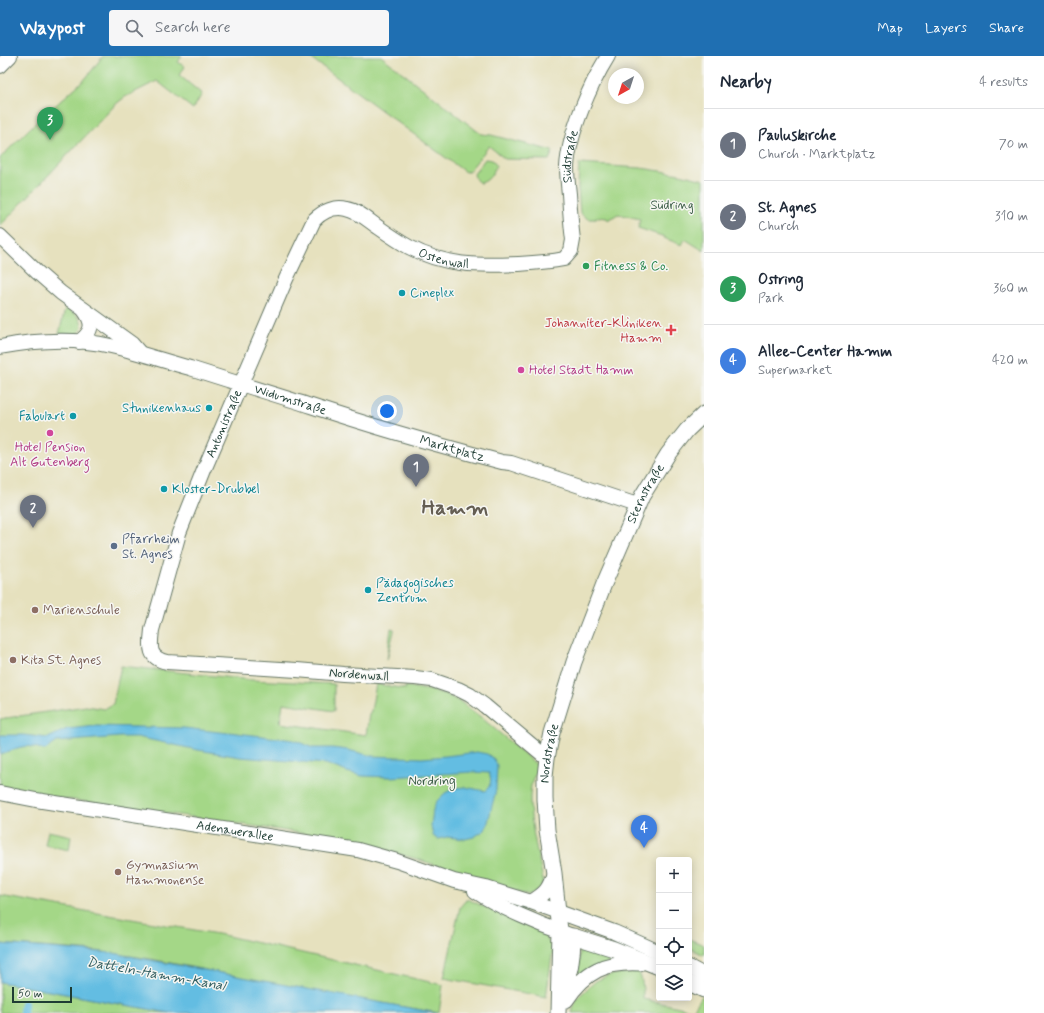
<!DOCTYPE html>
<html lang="en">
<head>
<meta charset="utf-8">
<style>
  :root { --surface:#fff; --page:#f6f6f7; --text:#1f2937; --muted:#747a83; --line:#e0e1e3; --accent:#1f6fb2 }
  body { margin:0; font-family:Mynerve,sans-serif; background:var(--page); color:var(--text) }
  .controls { position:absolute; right:12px; bottom:12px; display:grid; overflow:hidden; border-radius:4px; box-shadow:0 2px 10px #0003 }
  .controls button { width:36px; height:36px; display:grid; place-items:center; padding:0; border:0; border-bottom:1px solid var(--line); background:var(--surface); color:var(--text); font:20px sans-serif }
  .compass { position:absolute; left:608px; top:12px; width:36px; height:36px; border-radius:50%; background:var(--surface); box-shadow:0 2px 10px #0003; rotate:219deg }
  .scale { position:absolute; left:12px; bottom:10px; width:60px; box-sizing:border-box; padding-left:4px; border:2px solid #1f3d34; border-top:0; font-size:11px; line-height:14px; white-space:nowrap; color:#1f3d34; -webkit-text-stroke:3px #f6f6f2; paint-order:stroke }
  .you { position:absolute; left:387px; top:355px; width:14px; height:14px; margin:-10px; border:3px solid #fff; border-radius:50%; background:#1a73e8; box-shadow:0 0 0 6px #1a73e833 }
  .badge { display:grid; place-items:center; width:26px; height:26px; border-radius:50%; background:var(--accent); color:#fff; font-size:13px; font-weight:700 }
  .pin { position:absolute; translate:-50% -33px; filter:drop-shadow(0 1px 2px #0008) }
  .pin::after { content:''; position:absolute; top:21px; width:14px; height:12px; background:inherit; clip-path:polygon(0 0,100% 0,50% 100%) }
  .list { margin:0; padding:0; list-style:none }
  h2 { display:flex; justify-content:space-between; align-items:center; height:52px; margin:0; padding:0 16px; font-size:17px }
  h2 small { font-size:13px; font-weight:400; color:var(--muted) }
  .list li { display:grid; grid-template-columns:26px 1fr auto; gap:12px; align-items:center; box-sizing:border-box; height:72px; padding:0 16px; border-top:1px solid var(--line) }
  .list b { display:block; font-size:15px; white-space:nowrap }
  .list p { margin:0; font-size:13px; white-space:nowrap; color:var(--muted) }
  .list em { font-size:13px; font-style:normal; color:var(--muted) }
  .icon { flex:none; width:22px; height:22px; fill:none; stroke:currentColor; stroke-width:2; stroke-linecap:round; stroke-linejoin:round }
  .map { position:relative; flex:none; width:704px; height:957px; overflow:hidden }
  header { display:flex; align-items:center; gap:24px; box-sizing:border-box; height:56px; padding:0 20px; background:var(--accent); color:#fff }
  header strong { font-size:19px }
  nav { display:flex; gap:22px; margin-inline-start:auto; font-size:14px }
  .search { width:280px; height:36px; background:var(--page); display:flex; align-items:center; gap:10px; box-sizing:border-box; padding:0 14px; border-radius:4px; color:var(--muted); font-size:15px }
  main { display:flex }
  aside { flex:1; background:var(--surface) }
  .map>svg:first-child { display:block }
  .green { fill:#a4d787; stroke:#628a5e }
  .water { fill:#64bde2; stroke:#427d8b }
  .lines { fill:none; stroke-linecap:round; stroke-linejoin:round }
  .canal { stroke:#64bde2; stroke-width:8 }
  .secondary-casing { stroke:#657664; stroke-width:16 }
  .primary-casing { stroke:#657664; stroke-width:17 }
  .secondary { stroke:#fff; stroke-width:14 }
  .primary { stroke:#fff; stroke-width:15 }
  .leisure-dot { fill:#2e9e5b; stroke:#f6f6f2; stroke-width:1.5 }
  .culture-dot { fill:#0f9aa8; stroke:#f6f6f2; stroke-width:1.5 }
  .health-dot { fill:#e0444e; stroke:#f6f6f2; stroke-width:1.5 }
  .hotel-dot { fill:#d1479c; stroke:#f6f6f2; stroke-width:1.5 }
  .service-dot { fill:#5c6f8a; stroke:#f6f6f2; stroke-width:1.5 }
  .education-dot { fill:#8d6e63; stroke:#f6f6f2; stroke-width:1.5 }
  .labels { text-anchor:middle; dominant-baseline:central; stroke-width:3; stroke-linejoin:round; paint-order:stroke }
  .street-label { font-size:13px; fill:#1f3d34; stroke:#f6f6f2 }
  .park-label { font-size:13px; fill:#3a5c45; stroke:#f6f6f2 }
  .leisure-label { font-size:13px; fill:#27864d; stroke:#f6f6f2; text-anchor:start }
  .culture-label { font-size:13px; fill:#0d838f; stroke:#f6f6f2; text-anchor:start }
  .health-label { font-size:13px; fill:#be3a42; stroke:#f6f6f2; text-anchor:end }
  .hotel-label { font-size:13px; fill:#b23c85; stroke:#f6f6f2; text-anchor:start }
  .service-label { font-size:13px; fill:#4e5e75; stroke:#f6f6f2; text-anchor:start }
  .education-label { font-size:13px; fill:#785e54; stroke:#f6f6f2; text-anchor:start }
  .water-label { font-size:14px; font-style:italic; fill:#305d60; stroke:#f6f6f2 }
  .town-label { font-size:21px; font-weight:bold; fill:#645e53; stroke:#f6f6f2 }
</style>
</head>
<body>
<header>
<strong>Waypost</strong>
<div class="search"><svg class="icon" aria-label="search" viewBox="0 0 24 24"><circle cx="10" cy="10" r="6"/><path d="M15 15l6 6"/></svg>Search here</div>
<nav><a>Map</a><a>Layers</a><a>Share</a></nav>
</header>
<main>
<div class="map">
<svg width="704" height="957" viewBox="0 0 704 957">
  <rect width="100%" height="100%" fill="#f6f6f2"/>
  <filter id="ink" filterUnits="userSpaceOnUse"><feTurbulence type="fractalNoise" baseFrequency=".025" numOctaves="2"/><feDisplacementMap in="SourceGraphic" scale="8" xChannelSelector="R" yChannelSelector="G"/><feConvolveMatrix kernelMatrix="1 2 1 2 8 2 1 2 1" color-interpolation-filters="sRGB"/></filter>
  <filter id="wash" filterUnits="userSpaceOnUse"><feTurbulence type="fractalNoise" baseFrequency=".012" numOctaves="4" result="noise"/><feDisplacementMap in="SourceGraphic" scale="16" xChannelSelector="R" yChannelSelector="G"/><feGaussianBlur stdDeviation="0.9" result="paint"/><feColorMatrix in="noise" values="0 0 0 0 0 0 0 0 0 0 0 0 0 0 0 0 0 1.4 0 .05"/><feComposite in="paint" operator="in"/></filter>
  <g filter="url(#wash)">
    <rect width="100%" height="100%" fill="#e6e1be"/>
    <path class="green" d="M 103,0 L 182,0 L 178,6 L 185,11 L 179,19 L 202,38 L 193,53 L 157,25 L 125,41 L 116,48 L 0,170 L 0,102 L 29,73 L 86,22 Z
      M 308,0 L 381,0 L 481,78 L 491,79 L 553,95 L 549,104 L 505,103 L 489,90 L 469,115 L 465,116 Z
      M 485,103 L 492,104 L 496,109 C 494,117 488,126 480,127 L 476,124 L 474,118 Z
      M 579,108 L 641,112 L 680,118 L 704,124 L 704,195 L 685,183 L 682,189 L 664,182 L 665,181 L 638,172 L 640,163 L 618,158 L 608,164 L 607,162 L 596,161 L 595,163 L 588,163 L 580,157 L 578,132 Z
      M 65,253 C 74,256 82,261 82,272 L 76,279 L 59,278 Z
      M 391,572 L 394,573 L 394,575 L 387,604 Z
      M 121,610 L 252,624 L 334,628 L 334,655 L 283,647 L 280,667 L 366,679 L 369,658 L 371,655 L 376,628 L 406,633 L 405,630 L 428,634 L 445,638 L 462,647 L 482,662 L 537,709 L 538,714 C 536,718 533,721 532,725 C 525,753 538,795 543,824 L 541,831 L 529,840 L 420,804 L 378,792 L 334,782 L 111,749 L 43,740 L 0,730 L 0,663 L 86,650 L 104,653 L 113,648 Z
      M 48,775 L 71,780 L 69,794 L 45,789 Z
      M 0,840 L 223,879 L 443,929 L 439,957 L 296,932 L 151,903 L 96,895 L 0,888 Z
      M 467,843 L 544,877 L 553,893 L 546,941 L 444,922 L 460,851 Z
      M 689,883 L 704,889 L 704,899 L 689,892 Z
      M 584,889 L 624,902 L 578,920 L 580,892 Z
      M 637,913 C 643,923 643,931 643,943 L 693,954 L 702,940 L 704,942 L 704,957 L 572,957 L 576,943 L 596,925 L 609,919 L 634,916 Z
      M 0,926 L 169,957 L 0,957 Z"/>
    <path class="water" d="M 96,670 L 184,672 L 228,677 L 229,676 L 294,684 L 313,692 L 332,692 L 348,694 L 372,700 L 422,702 L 446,700 L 477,696 L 487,698 L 494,703 L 497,709 L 496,734 L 488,766 L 485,774 L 474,781 L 465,783 L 447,781 L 438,783 L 434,781 L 433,779 L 431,770 L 433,754 L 436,746 L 445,737 L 455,732 L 465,731 L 485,735 C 491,730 492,724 489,717 L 473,716 L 391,721 L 362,720 L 347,716 L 326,708 L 240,701 L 198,694 L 137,681 L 120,681 L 57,686 L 45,694 C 24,687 20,691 0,699 L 0,679 L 24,679 L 48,682 L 67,673 Z
      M 0,888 L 113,897 L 437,957 L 169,957 L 0,926 Z"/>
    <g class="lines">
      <path class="canal" d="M 23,957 L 24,948"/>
    </g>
  </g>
  <g filter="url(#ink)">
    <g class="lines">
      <g class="secondary-casing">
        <g id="secondary">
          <path d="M 0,10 L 10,0"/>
          <path d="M 0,180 L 37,216 L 61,237 L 132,288 L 139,296"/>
          <path d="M 79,286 C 93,275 94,268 84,254"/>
          <path id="s1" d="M 0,291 C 36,284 75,282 111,290 C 138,296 164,305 190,312 C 230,325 270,337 311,350 C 374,371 438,389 502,406 L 511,407 L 637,449"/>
          <path id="s2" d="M 547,702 L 485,650 L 470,639 L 458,633 L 432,624 L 415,622 L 343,618 L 297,614 L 167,606 C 148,602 150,591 152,574 L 179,477 L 204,414 L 286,223 L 314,164 C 323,155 335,150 347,153 C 359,155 369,165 378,171 C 388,178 398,185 409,191 C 444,210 479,210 519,208 C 534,207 549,206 564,203 L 571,195 L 573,184 C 571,169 570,154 569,138 C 568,129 567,120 567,111 C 569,77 590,29 608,0"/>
          <path id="s3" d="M 0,737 L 36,744 L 358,794 L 397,805 L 454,825 L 486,832 L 531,846 L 614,876 L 659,896"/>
          <path d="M 475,835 C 500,852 541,869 570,879"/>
          <path d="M 531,846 C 546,837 549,833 554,817"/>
          <path d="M 689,911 L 704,919"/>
        </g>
      </g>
      <g class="primary-casing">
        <g id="primary">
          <path d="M 689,927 L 704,934"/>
          <path d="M 563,938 C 570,919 573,900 573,880 L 614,893 L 659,911"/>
          <path d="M 566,944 C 585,915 606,905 640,907"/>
          <path id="s4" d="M 558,957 L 560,875 L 554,817 L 547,774 L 545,743 L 545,720 L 547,702 L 552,677 L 574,606 L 604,528 L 642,440 L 668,398 L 687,374 L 704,358"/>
        </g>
      </g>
      <use href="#secondary" class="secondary"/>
      <use href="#primary" class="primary"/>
    </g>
  </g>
  <circle class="leisure-dot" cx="586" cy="210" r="4"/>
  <g class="culture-dot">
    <circle cx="402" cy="237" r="4"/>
    <circle cx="209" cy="352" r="4"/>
    <circle cx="73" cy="360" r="4"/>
    <circle cx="164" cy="433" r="4"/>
    <circle cx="368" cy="534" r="4"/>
  </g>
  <path class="health-dot" d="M669 268h4v4h4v4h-4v4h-4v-4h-4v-4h4z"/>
  <g class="hotel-dot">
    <circle cx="521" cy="314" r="4"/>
    <circle cx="50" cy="377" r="4"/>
  </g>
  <circle class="service-dot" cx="114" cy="490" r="4"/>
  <g class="education-dot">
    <circle cx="35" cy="554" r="4"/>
    <circle cx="13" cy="604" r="4"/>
    <circle cx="118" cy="816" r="4"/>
  </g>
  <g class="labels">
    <g class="street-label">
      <text stroke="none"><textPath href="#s2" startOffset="1262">Südstraße</textPath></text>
      <text stroke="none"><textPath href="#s2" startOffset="1035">Ostenwall</textPath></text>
      <text stroke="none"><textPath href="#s1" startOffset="299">Widumstraße</textPath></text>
      <text stroke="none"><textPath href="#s2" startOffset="666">Antonistraße</textPath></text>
      <text stroke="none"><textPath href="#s1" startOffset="468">Marktplatz</textPath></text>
      <text stroke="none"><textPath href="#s4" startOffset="539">Sternstraße</textPath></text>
      <text transform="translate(359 619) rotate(4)">Nordenwall</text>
      <text stroke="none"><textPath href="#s4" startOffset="261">Nordstraße</textPath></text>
      <text stroke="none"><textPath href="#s3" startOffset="238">Adenauerallee</textPath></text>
    </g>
    <g class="park-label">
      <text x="672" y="149">Südring</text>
      <text x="432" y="725">Nordring</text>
    </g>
    <g class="leisure-label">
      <text x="594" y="210">Fitness &amp; Co.</text>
    </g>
    <g class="culture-label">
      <text x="410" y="237">Cineplex</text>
      <text x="201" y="352" text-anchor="end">Stunikenhaus</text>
      <text x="65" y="360" text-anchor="end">Fabulart</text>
      <text x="172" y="433">Kloster-Drubbel</text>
      <text x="376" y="527">Pädagogisches<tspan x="376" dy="15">Zentrum</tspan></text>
    </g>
    <g class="health-label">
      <text x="662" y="267">Johanniter-Kliniken<tspan x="662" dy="15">Hamm</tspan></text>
    </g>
    <g class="hotel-label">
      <text x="529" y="314">Hotel Stadt Hamm</text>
      <text x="50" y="391" text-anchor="middle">Hotel Pension<tspan x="50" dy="15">Alt Gutenberg</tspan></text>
    </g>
    <g class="service-label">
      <text x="122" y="483">Pfarrheim<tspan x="122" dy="15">St. Agnes</tspan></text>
    </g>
    <g class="education-label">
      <text x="43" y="554">Marienschule</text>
      <text x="21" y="604">Kita St. Agnes</text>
      <text x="126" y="809">Gymnasium<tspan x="126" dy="15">Hammonense</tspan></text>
    </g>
    <g class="water-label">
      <text transform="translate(156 918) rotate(10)">Datteln-Hamm-Kanal</text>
    </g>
    <g class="town-label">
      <text x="455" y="452">Hamm</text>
    </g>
  </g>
</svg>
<div class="controls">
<button>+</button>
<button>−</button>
<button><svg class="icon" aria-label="locate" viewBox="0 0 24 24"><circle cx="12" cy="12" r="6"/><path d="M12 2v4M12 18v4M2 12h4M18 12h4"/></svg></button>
<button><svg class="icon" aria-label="layers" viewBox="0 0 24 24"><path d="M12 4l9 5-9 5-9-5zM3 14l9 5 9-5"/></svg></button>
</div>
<svg class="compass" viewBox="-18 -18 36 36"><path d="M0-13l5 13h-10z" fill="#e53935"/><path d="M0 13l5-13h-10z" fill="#747a83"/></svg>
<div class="scale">50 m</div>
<div class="you"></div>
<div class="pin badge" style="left:416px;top:431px;background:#6b7280">1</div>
<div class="pin badge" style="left:33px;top:472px;background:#6b7280">2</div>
<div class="pin badge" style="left:50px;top:84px;background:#2e9e5b">3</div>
<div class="pin badge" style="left:644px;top:792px;background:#3f7fe0">4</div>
</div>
<aside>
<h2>Nearby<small>4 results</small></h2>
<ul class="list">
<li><span class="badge" style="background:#6b7280">1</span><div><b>Pauluskirche</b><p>Church · Marktplatz</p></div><em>70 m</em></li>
<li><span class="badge" style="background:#6b7280">2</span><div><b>St. Agnes</b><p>Church</p></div><em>310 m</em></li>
<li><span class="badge" style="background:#2e9e5b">3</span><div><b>Ostring</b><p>Park</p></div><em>360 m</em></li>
<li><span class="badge" style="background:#3f7fe0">4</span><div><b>Allee-Center Hamm</b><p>Supermarket</p></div><em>420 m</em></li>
</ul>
</aside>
</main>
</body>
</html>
